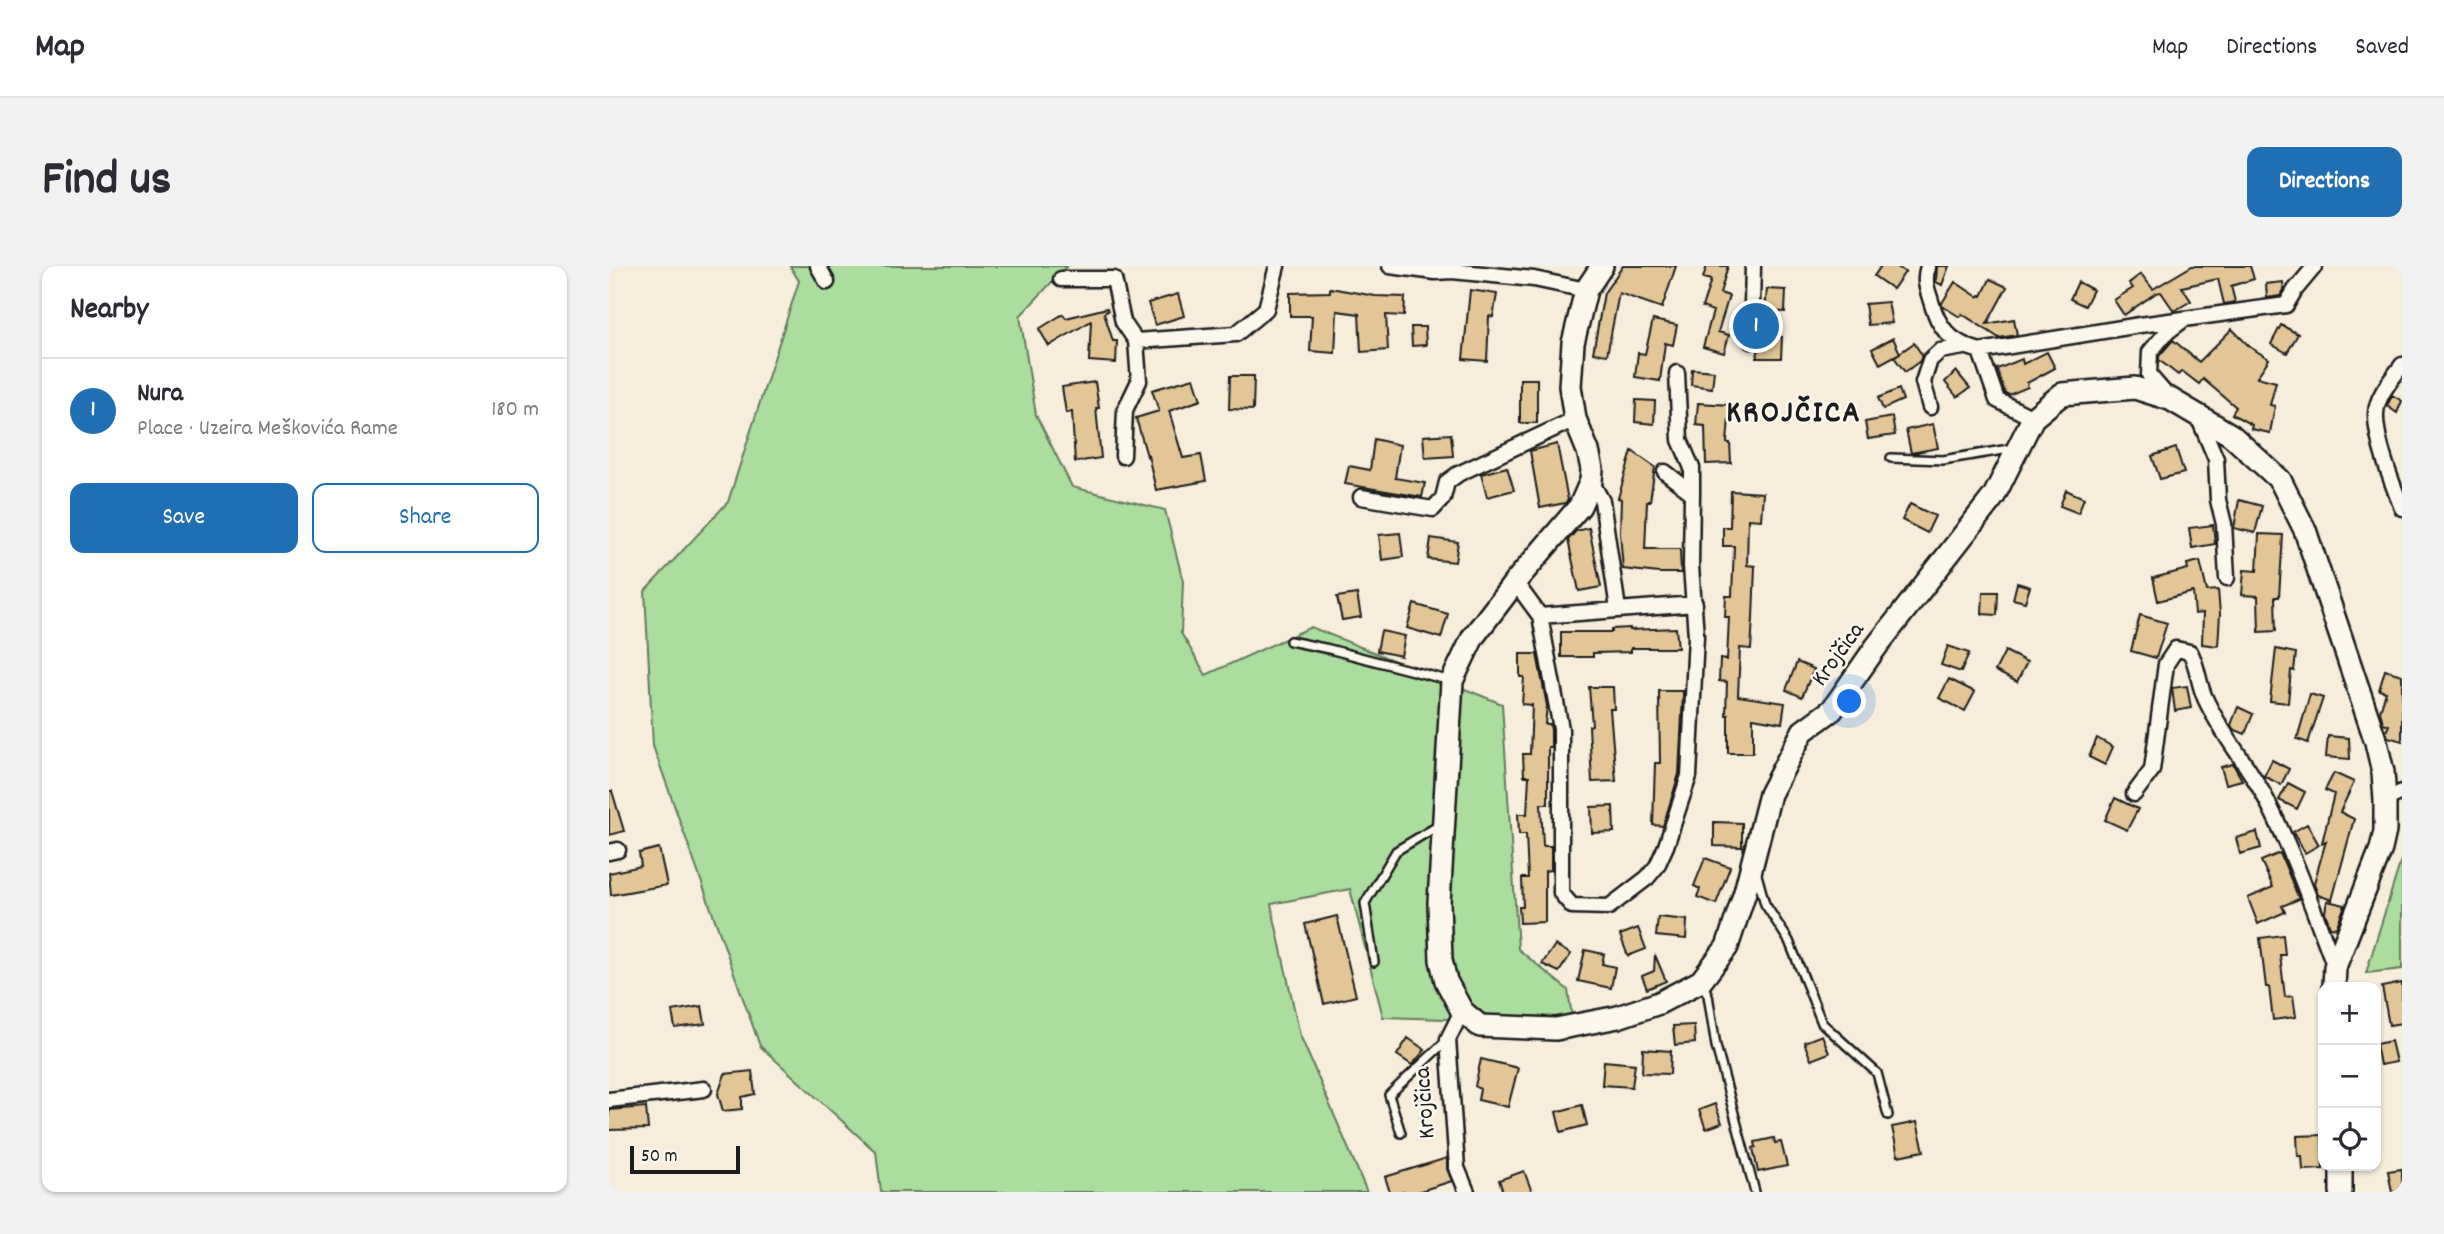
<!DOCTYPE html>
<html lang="en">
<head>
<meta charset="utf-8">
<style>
  :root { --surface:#fff; --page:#f2f2f3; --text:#2b2b33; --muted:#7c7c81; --line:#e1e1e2; --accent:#1f6fb2 }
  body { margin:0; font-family:Dekko,sans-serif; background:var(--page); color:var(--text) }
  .controls { position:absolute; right:21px; bottom:21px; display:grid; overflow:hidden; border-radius:14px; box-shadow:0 2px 5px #0004 }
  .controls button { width:63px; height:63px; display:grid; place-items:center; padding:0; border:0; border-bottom:2px solid var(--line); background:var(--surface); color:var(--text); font:35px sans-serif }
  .scale { position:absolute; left:21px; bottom:18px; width:110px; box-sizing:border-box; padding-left:7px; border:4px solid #1c1c1c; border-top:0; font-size:19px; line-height:24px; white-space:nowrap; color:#1c1c1c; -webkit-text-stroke:5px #fbf7ec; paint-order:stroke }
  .you { position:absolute; left:1241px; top:436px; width:24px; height:24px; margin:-18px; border:5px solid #fff; border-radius:50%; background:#1a73e8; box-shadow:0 0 0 10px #1a73e833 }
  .badge { display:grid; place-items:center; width:46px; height:46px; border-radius:50%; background:var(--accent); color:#fff; font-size:23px; font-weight:700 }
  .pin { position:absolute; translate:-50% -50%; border:4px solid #fff; box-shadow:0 2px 7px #0006 }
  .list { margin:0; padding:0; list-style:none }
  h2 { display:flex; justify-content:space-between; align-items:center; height:91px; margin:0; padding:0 28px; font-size:30px }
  h2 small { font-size:23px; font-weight:400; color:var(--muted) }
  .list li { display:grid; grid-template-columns:46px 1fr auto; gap:21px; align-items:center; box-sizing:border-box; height:105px; padding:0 28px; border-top:2px solid var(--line) }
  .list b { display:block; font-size:26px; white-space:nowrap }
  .list p { margin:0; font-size:23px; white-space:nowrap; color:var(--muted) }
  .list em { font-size:23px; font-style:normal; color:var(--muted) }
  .actions { display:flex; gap:14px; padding:21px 28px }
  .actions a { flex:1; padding:16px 0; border:2px solid var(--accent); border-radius:14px; text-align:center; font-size:24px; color:var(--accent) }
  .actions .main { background:var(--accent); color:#fff }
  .icon { flex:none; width:38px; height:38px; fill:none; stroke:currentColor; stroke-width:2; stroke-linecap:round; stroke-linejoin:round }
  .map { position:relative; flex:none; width:1793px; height:926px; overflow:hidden; border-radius:14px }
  header { display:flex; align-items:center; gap:42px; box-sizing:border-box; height:98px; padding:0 35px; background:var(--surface); border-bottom:2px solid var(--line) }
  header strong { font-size:33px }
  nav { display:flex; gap:38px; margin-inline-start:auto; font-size:24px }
  .intro { display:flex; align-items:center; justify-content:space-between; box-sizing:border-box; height:168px; padding:0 42px }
  h1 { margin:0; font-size:49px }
  .button { padding:18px 32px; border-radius:14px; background:var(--accent); color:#fff; font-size:24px; font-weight:700 }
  main { display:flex; gap:42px; padding:0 42px }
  aside { flex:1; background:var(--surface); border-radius:14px; box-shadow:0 2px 5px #0004 }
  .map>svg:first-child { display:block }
  .green { fill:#aadd9e; stroke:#637c5d; stroke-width:2 }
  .building { fill:#e3c697; stroke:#1c1c1c; stroke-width:2 }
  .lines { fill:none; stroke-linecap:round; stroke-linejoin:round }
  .lane-casing { stroke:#1c1c1c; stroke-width:12 }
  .street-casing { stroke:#1c1c1c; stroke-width:19 }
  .secondary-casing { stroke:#1c1c1c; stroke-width:26 }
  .lane { stroke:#fbf7ec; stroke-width:7 }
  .street { stroke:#fbf7ec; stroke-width:14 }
  .secondary { stroke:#fbf7ec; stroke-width:21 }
  .labels { text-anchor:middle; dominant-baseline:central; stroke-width:5; stroke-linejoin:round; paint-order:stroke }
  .street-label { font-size:24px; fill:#1c1c1c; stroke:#fbf7ec }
  .district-label { font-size:32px; font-weight:bold; letter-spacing:2px; fill:#1c1c1c; stroke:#fbf7ec }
</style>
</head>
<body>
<header>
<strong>Map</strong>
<nav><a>Map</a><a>Directions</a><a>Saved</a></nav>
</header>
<div class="intro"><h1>Find us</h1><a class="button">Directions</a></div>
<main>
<aside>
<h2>Nearby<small></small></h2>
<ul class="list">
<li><span class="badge">1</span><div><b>Nura</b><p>Place · Uzeira Meškovića Rame</p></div><em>180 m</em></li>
</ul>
<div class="actions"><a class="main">Save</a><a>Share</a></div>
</aside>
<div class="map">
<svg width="1793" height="926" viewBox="0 0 1793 926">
  <rect width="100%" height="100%" fill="#f6eddb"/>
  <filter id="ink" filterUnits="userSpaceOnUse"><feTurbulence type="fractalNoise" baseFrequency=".0143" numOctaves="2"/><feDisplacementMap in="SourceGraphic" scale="14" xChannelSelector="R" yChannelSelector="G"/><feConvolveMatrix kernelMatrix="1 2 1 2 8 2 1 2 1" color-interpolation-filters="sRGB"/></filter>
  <g filter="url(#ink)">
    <path class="green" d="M 181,0 L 458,0 L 411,50 L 427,149 L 463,221 L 556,244 L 574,315 L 572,367 L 597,409 L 702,361 L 893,438 L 909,683 L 959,724 L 964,757 L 774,751 L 741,623 L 662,638 L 691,769 L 758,926 L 272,926 L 267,886 L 151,780 L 44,480 L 36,325 L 119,236 L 190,15 Z
      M 1793,591 L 1793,703 L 1757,707 Z"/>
    <path class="building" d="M 1014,0 L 1067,0 L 1053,42 L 1010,27 L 998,89 L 984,87 L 995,27 Z
      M 1098,0 L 1119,0 L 1111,27 L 1120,30 L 1109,66 L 1120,69 L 1115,87 L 1094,81 L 1104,45 L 1093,41 L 1102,14 L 1094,12 Z
      M 1272,0 L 1287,0 L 1296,6 L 1284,23 L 1265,10 Z
      M 1328,0 L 1340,0 L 1333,19 L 1327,16 Z
      M 1583,0 L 1641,0 L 1645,13 L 1622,20 L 1626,36 L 1615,38 L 1609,13 L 1573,21 L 1582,35 L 1565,45 L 1552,26 L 1547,27 L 1515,49 L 1505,34 L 1524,22 L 1520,17 L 1532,8 L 1544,23 Z
      M 1381,13 L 1398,21 L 1378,58 L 1405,53 L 1408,69 L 1390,72 L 1353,48 L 1351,51 L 1333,40 L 1333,37 L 1346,16 L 1369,31 L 1371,29 L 1373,30 Z
      M 1469,16 L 1484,24 L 1476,40 L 1461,33 Z
      M 1674,16 L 1675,24 L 1671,30 L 1658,32 L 1657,18 Z
      M 721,22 L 766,30 L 796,31 L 795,50 L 777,49 L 779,84 L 752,86 L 750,48 L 728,45 L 726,87 L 701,85 L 703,50 L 681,50 L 681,27 L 721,26 Z
      M 1158,23 L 1177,24 L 1176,46 L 1156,45 Z
      M 861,24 L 888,28 L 884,51 L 880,50 L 878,95 L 854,93 Z
      M 569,28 L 575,50 L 546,59 L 539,37 Z
      M 1279,36 L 1283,57 L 1259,59 L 1256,38 Z
      M 498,42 L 499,45 L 495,47 L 504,75 L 508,75 L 507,97 L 480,95 L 482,55 L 440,80 L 430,63 L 454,48 L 457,52 Z
      M 1044,54 L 1068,59 L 1064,79 L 1056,77 L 1051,115 L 1026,111 L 1029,87 L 1036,88 Z
      M 1672,59 L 1689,68 L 1678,87 L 1662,78 Z
      M 802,61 L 816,61 L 817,79 L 803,80 Z
      M 1623,63 L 1641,81 L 1660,93 L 1648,111 L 1667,116 L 1661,139 L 1666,140 L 1661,167 L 1642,163 L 1643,159 L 1623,148 L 1627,141 L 1594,113 L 1590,118 L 1573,105 L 1569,109 L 1550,94 L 1550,90 L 1564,74 L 1590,96 Z
      M 1152,70 L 1173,71 L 1172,92 L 1148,92 Z
      M 1284,72 L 1291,87 L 1271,98 L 1263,83 Z
      M 1305,77 L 1313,89 L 1311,95 L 1296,106 L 1285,91 Z
      M 1438,86 L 1446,102 L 1418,117 L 1419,121 L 1400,129 L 1396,127 L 1388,103 L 1413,93 L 1414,98 Z
      M 1083,103 L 1105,105 L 1103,122 L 1082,119 Z
      M 1347,105 L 1361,122 L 1348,131 L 1336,116 Z
      M 621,110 L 645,110 L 644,144 L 620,143 Z
      M 585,112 L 592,134 L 560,145 L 574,192 L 592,189 L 597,215 L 547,224 L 539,189 L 538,190 L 527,152 L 550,145 L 543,124 Z
      M 911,113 L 928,113 L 928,157 L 911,157 Z
      M 486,116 L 490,142 L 487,142 L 492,192 L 466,196 L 463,146 L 457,147 L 453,121 Z
      M 1290,123 L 1294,134 L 1274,143 L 1269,132 Z
      M 1783,129 L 1793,135 L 1788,147 L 1778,140 Z
      M 1027,134 L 1046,135 L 1045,158 L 1026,156 Z
      M 1089,137 L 1121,139 L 1118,177 L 1121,177 L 1122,197 L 1097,198 L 1096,160 L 1087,159 Z
      M 1283,151 L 1286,169 L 1259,173 L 1256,156 Z
      M 1324,158 L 1329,182 L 1302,187 L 1297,164 Z
      M 842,168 L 844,190 L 816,192 L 814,170 Z
      M 765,173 L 791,179 L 786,212 L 816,217 L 813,231 L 736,218 L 740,200 L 761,204 Z
      M 948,178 L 959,234 L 956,237 L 931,242 L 921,185 Z
      M 1567,182 L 1575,207 L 1551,213 L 1543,190 Z
      M 1023,185 L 1046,201 L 1041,235 L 1038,235 L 1036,283 L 1071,283 L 1072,307 L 1050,307 L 1014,303 L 1011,267 L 1012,233 L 1009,232 Z
      M 898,201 L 905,224 L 878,231 L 872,208 Z
      M 1457,224 L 1475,232 L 1469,247 L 1451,240 Z
      M 1122,225 L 1154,227 L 1152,254 L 1139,253 L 1138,299 L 1146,300 L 1144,352 L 1142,383 L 1131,382 L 1129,430 L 1176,437 L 1173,457 L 1144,452 L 1144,487 L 1119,487 L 1119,449 L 1117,449 L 1118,416 L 1110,415 L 1111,393 L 1118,394 L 1120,351 L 1116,351 L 1117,330 L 1123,330 L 1125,280 L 1114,280 L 1114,261 L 1121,261 Z
      M 1630,234 L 1653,240 L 1646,267 L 1625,262 Z
      M 1301,238 L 1326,250 L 1318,267 L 1293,254 Z
      M 1604,259 L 1606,278 L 1583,282 L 1580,262 Z
      M 980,262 L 992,321 L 970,325 L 959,274 L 967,265 Z
      M 791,267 L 794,291 L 773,294 L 770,269 Z
      M 1650,268 L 1674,269 L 1670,331 L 1666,331 L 1667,365 L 1650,366 L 1649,330 L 1633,329 L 1635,304 L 1648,305 Z
      M 822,272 L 849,276 L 846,296 L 819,293 Z
      M 1591,295 L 1598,325 L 1609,324 L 1611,348 L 1609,380 L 1593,378 L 1594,347 L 1586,348 L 1584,326 L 1549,335 L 1544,312 L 1579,303 L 1578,298 Z
      M 1408,317 L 1421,321 L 1416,336 L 1404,333 Z
      M 1374,326 L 1389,326 L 1388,349 L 1373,348 Z
      M 748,328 L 752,351 L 733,354 L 728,331 Z
      M 805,338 L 839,348 L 832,372 L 798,362 Z
      M 1531,349 L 1558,357 L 1547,392 L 1522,385 Z
      M 1021,362 L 1021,364 L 1067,362 L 1069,382 L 1022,382 L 1022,386 L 984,387 L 984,391 L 952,391 L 952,366 L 1003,366 L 1003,363 Z
      M 772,365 L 796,370 L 792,390 L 768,385 Z
      M 1339,380 L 1360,387 L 1352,406 L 1332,399 Z
      M 1667,383 L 1687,387 L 1685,405 L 1682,404 L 1679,437 L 1661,435 Z
      M 1396,385 L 1418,396 L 1408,416 L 1386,405 Z
      M 911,388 L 928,388 L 938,440 L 936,458 L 941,458 L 942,464 L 942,481 L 939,481 L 939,538 L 932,538 L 934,580 L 942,580 L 942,604 L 936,605 L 936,656 L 911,657 L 910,641 L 914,641 L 913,612 L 919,612 L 917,568 L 910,568 L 909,548 L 918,548 L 920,510 L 915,510 L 914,488 L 921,488 L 923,439 L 913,438 L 915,411 L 911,411 Z
      M 1188,396 L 1205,403 L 1193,431 L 1177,424 Z
      M 1776,404 L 1793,409 L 1793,475 L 1779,471 L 1777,466 L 1780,459 L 1774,457 L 1771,445 L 1777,426 L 1770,424 Z
      M 1340,413 L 1366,426 L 1356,445 L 1330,432 Z
      M 1578,420 L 1582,442 L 1566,445 L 1563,422 Z
      M 980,421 L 1004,421 L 1005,443 L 1001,443 L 1007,515 L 983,516 L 980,460 L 983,459 Z
      M 1050,425 L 1074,425 L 1074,429 L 1070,508 L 1054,560 L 1044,559 L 1046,497 L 1051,497 Z
      M 1701,428 L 1714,432 L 1699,477 L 1688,473 Z
      M 1629,441 L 1644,448 L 1636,468 L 1624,463 L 1622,459 Z
      M 1719,470 L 1740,472 L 1741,493 L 1717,491 Z
      M 1488,472 L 1504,481 L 1496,499 L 1480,491 Z
      M 1663,494 L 1680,503 L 1672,519 L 1655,510 Z
      M 1624,498 L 1633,514 L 1617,518 L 1612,501 Z
      M 1725,507 L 1745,516 L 1731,546 L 1745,553 L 1723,634 L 1709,629 L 1705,617 L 1717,575 L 1713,577 L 1725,528 L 1716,524 Z
      M 1679,517 L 1696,526 L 1688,543 L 1670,534 Z
      M 0,525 L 3,525 L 15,565 L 0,569 Z
      M 1506,532 L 1529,543 L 1518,564 L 1496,554 Z
      M 1004,540 L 1005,566 L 983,567 L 982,541 Z
      M 1105,556 L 1133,557 L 1133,581 L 1105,580 Z
      M 1698,558 L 1710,579 L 1696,587 L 1684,566 Z
      M 1648,566 L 1652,582 L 1631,588 L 1627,572 Z
      M 50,582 L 58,619 L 2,629 L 0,607 L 32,600 L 30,587 Z
      M 1671,587 L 1690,633 L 1673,640 L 1676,646 L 1649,658 L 1639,632 L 1664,621 L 1652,595 Z
      M 1096,592 L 1121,601 L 1107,638 L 1088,631 L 1091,623 L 1085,620 Z
      M 1718,635 L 1736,639 L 1727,662 L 1721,661 L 1716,646 Z
      M 728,650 L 747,730 L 715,738 L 696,658 Z
      M 1049,651 L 1078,654 L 1077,673 L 1047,670 Z
      M 1029,662 L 1037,683 L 1019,690 L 1011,669 Z
      M 1674,669 L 1676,689 L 1671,689 L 1676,731 L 1684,730 L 1687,751 L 1664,754 L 1660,721 L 1657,721 L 1651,672 Z
      M 946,679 L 962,688 L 950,706 L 933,698 Z
      M 976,684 L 995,688 L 993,698 L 1006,701 L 1002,722 L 969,715 Z
      M 1046,689 L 1057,715 L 1038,723 L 1033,710 L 1045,705 Z
      M 1793,717 L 1793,757 L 1780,759 L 1773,721 Z
      M 93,740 L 96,758 L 66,762 L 63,745 Z
      M 1085,759 L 1086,777 L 1066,779 L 1064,760 Z
      M 1213,769 L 1220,787 L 1202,794 L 1195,776 Z
      M 799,772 L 816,784 L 803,799 L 788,789 Z
      M 1782,775 L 1787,796 L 1771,799 L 1767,778 Z
      M 1034,783 L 1062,785 L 1061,808 L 1033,807 Z
      M 872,793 L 909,802 L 899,841 L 869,834 L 871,823 L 866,820 Z
      M 995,795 L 1026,798 L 1023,821 L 993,819 Z
      M 143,805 L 146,828 L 133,831 L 133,843 L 114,845 L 109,828 L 116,808 Z
      M 1106,838 L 1113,857 L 1097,863 L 1090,844 Z
      M 973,839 L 978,859 L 952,866 L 947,846 Z
      M 37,841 L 39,863 L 0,864 L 0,844 Z
      M 1308,856 L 1315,885 L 1289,890 L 1283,861 Z
      M 1713,869 L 1714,903 L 1694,904 L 1693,890 L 1689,890 L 1688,870 Z
      M 1165,872 L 1166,877 L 1172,876 L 1178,900 L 1149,906 L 1144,882 L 1147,881 L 1146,876 Z
      M 838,892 L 838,903 L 843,915 L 808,926 L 781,926 L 776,911 Z
      M 1793,903 L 1793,926 L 1783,926 L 1779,905 Z
      M 915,905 L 923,926 L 894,926 L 890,914 Z"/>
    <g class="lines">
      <g class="lane-casing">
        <path id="lane" d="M 1282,192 L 1334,194 L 1406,182
          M 681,375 L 720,383 L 842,415
          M 1147,605 L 1156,638 L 1180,675 L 1213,757 L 1268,807 L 1279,849
          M 765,696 L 756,637 L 787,585 L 832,558
          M 1092,716 L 1099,729 L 1107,780 L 1146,926
          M 792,867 L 780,829 L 838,774"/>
      </g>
      <g class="street-casing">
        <path id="street" d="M 209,0 L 218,16
          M 781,0 L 826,6 L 843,5 L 925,13 L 977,24
          M 1319,0 C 1315,13 1317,20 1321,32 C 1329,62 1341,77 1371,85 L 1531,59 L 1677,39 L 1686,24 L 1706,0
          M 452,13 L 505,13 L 514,56 L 527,75
          M 1142,75 L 1144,0
          M 1371,85 L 1388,134 L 1424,152
          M 1793,99 C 1783,113 1768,129 1767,147 C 1766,174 1783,217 1793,242
          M 1068,107 L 1071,174 L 1083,202 L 1083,227
          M 1560,132 L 1540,109 L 1541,86 L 1557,67 L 1573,55
          M 1321,141 L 1314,116 L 1321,94 L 1331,85 L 1355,81
          M 1588,148 L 1607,193 L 1609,234 L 1615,258 L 1618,312
          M 514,190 L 516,144 L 530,115 L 527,75 L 627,68 L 657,43 L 668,0
          M 982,215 L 993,235 L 1009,343
          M 752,231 L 824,243 L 834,232 L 838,216 L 849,208 L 966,153
          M 906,316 L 931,350 L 952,463 L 952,627 L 963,640 L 1000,641 L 1038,612 L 1048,600 L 1057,580 L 1080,510 L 1087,370 L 1082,300 L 1083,227 L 1056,206
          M 931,350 L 1086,338
          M 1525,528 L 1543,504 L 1557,398 L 1567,383 L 1581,386 C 1589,400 1589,417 1596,432 C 1613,470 1641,500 1659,537 C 1686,590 1705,646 1726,701
          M 1776,534 L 1793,526
          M 0,586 L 9,584
          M 853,745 L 839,773 L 848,902 L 858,926
          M 0,834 L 95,823"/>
      </g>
      <g class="secondary-casing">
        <path id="secondary" d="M 993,0 L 977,24 L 964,77 L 961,120 L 966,153 L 979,185 L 983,203 L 982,215 L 971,240 L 906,316 L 864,371 L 843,415 L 830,637 L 832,694 L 837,715 L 853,745 L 871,760 L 947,763 L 1009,751 L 1050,737 L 1092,715 L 1118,681 L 1136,626 L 1161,528 L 1194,465 L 1223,444 L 1267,381 L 1385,230 L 1424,152 L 1453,128 L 1526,122 L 1561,133 L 1622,169 L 1671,214 L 1696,264 L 1767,476 L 1774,506 L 1776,534 L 1776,565 L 1772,583 L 1726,701 L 1725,721
          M 1732,926 L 1732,900"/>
      </g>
      <use href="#lane" class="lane"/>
      <use href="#street" class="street"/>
      <use href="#secondary" class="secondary"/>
    </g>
  </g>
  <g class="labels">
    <g class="street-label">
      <text transform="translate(1230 389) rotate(-54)">Krojčica</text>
      <text transform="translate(817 837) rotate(-94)">Krojčica</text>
    </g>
    <g class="district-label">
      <text x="1185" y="149">KROJČICA</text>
    </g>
  </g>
</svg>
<div class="controls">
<button>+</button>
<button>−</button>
<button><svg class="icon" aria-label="locate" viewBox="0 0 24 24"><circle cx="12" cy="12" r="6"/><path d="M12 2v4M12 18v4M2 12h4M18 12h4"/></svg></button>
</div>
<div class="scale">50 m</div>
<div class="you"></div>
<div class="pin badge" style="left:1147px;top:60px">1</div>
</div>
</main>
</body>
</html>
